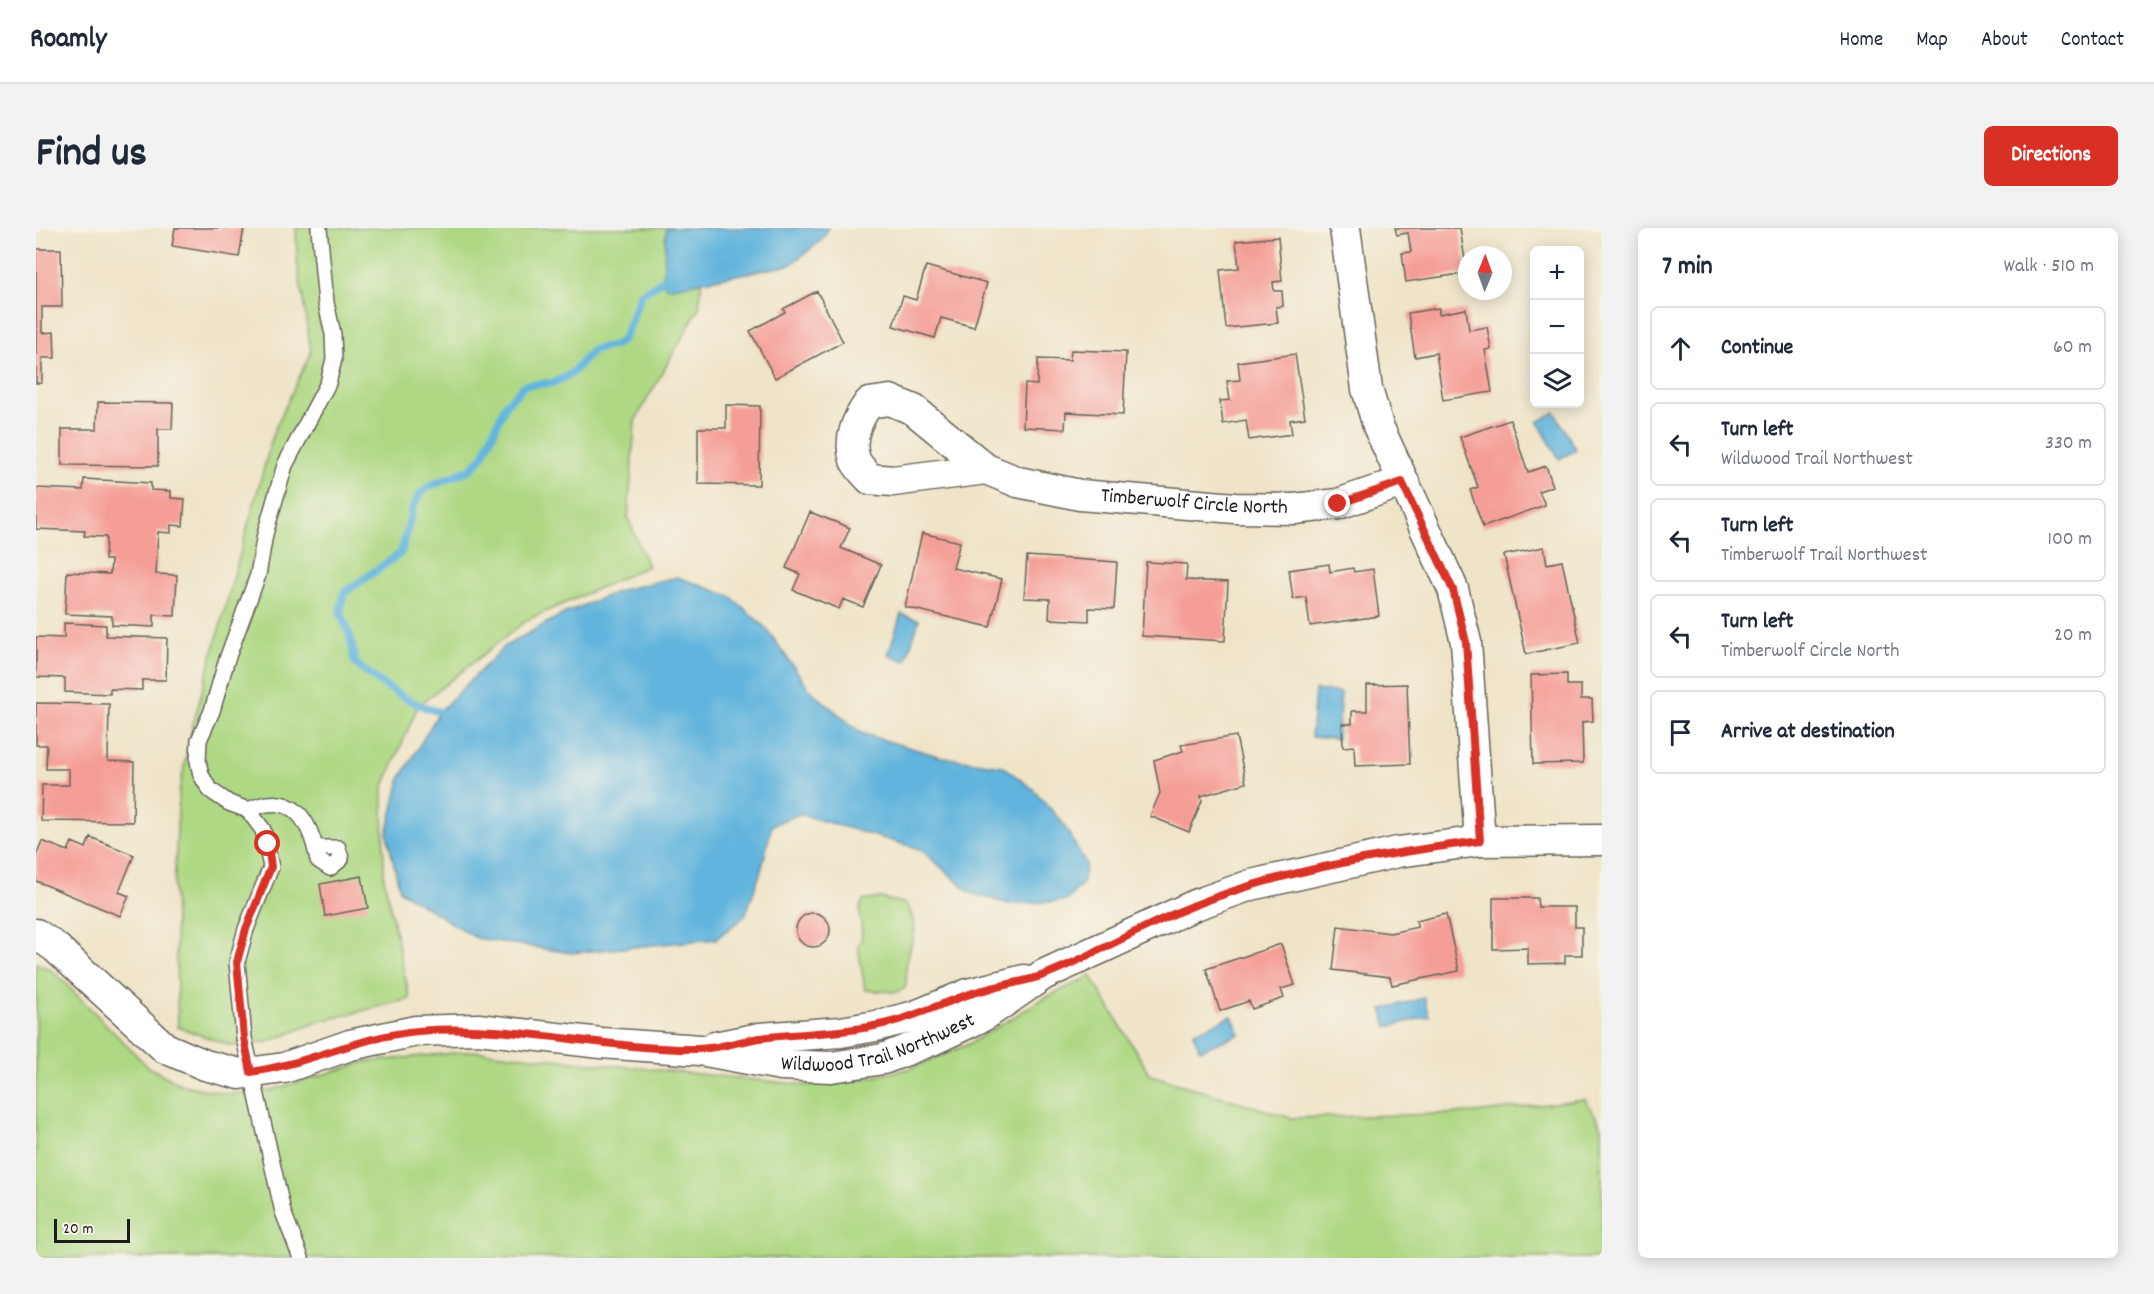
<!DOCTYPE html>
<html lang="en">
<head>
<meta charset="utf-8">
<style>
  :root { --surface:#fff; --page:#f2f2f3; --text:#1f2937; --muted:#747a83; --line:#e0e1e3; --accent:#d93025 }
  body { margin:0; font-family:Dekko,sans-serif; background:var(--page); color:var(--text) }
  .controls { position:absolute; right:18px; top:18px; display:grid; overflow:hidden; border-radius:9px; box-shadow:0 3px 15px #0003 }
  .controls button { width:54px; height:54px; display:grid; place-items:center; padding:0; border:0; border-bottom:2px solid var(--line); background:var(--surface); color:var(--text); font:30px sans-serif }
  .compass { position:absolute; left:1422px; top:18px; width:54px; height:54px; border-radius:50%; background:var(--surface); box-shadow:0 3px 15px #0003; rotate:1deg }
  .scale { position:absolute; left:18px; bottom:15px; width:76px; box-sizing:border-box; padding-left:6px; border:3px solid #1c1c1c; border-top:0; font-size:16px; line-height:21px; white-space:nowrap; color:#1c1c1c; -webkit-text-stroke:4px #f7f3e8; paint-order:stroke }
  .stop { position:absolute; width:18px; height:18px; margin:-14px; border:4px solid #d93025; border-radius:50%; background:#fff }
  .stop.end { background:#d93025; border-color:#fff; box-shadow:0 2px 6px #0008 }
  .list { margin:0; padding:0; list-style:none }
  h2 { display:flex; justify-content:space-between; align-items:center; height:78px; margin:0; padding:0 24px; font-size:26px }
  h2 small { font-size:20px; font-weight:400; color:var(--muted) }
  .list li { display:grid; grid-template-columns:39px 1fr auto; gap:18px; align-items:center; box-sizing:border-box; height:84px; margin:0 12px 12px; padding:0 12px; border:2px solid var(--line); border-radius:9px }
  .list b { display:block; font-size:22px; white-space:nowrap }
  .list p { margin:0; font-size:20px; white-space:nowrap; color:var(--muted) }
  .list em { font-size:20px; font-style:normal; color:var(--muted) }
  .icon { flex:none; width:33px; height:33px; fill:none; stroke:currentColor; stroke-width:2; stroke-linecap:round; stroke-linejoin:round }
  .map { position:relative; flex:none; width:1566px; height:1030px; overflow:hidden; border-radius:9px }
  header { display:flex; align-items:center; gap:36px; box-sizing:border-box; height:84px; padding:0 30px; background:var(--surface); border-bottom:2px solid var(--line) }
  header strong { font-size:28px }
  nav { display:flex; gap:33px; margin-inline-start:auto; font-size:21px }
  .intro { display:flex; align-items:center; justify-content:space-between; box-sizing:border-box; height:144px; padding:0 36px }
  h1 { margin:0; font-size:42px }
  .button { padding:15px 27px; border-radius:9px; background:var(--accent); color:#fff; font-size:21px; font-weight:700 }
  main { display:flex; gap:36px; padding:0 36px }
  aside { flex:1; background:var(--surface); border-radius:9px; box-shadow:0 3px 15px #0003 }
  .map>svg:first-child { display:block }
  .green { fill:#afd884; stroke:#667a50; stroke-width:1.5 }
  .water { fill:#61b4dd; stroke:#3e687c; stroke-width:1.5 }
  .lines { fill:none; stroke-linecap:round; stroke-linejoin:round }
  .stream { stroke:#61b4dd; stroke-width:8 }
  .building { fill:#f59e97 }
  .service-casing { stroke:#666258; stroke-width:18 }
  .minor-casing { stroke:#666258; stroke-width:33 }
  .service { stroke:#fff; stroke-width:15 }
  .minor { stroke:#fff; stroke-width:30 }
  .route { stroke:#d93025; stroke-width:8 }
  .labels { text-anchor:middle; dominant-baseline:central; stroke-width:4.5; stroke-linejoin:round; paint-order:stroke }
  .street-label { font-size:21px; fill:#1c1c1c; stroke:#f7f3e8 }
</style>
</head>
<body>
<header>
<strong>Roamly</strong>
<nav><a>Home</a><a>Map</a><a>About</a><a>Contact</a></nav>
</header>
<div class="intro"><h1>Find us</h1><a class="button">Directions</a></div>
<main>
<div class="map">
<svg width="1566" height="1030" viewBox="0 0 1566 1030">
  <rect width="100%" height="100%" fill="#f7f3e8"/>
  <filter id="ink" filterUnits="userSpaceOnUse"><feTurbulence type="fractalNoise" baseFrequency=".0167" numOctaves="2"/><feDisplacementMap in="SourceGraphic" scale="12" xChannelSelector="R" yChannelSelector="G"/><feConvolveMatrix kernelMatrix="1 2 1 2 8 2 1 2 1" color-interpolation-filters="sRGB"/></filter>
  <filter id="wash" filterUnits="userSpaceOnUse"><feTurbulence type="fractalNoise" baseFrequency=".008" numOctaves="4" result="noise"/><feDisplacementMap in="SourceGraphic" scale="24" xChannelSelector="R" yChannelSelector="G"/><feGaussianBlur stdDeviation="1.35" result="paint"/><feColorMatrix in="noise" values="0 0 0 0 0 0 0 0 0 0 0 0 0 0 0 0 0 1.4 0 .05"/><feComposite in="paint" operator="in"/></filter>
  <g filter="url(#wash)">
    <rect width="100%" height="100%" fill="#efe4c8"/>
    <path class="green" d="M 260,0 L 671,0 L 663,80 L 599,193 L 592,290 L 612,338 L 491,392 L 382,478 L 347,560 L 348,651 L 374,771 L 282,794 L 232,814 L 195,818 L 142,799 L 138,661 L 143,564 L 156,500 L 238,203 L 275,124 L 261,33 Z
      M 844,670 L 870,676 C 885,701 877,707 871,731 C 869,741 872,751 869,760 L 861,764 L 829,762 L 822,718 C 832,705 818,686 827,673 Z
      M 0,735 L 17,743 L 112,839 L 146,857 L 192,866 L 233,863 L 329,834 L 437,823 L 770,857 L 812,854 L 873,841 L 933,816 L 1007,771 L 1055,748 L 1114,847 L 1255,890 L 1440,885 L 1549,871 L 1566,899 L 1566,1030 L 0,1030 Z"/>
    <path class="water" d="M 630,0 L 792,0 L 787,11 L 754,37 L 631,60 L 627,52 Z
      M 1519,184 L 1540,222 L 1523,231 L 1502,194 Z
      M 641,349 L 694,368 L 730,400 L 774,462 L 825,505 L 905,529 L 966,538 L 997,561 L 1026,594 L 1050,636 L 1046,656 L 1030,673 L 973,676 L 935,665 L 884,621 L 763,586 L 736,597 L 725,643 L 709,688 L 680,711 L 535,725 L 440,710 L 364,663 L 351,606 L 364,551 L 403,484 L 469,418 L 527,386 L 585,362 Z
      M 865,386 L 883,392 L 870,433 L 852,427 Z
      M 1279,462 L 1305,465 L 1301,511 L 1275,509 Z
      M 1388,770 L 1393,788 L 1351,799 L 1346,781 Z
      M 1196,788 L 1204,806 L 1164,822 L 1157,805 Z"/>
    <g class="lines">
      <path class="stream" d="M 403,484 C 372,475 344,456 319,435 L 314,408 L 304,383 L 308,365 L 365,325 L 377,280 L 383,267 L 394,258 L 435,241 L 447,228 L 470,176 L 489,157 L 517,155 L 535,146 L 557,122 L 580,117 L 588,110 L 605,66 L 627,52"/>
    </g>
    <g id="blocks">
      <path class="building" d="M 139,0 L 208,0 L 203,29 L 136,18 Z
        M 1359,0 L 1424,0 L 1431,45 L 1370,54 L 1366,25 L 1375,24 L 1372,5 L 1361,7 Z
        M 1242,9 L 1246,53 L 1237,54 L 1238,63 L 1246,63 L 1247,78 L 1240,79 L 1242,95 L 1190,100 L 1184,42 L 1203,40 L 1200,13 Z
        M 0,21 L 25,21 L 26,79 L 6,79 L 6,105 L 18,104 L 19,130 L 6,130 L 6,155 L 0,155 Z
        M 890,38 L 951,55 L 938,99 L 905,90 L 899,110 L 857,98 L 867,68 L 880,72 Z
        M 781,63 L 807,114 L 739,150 L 714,103 L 749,84 L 747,81 Z
        M 1403,80 L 1403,86 L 1430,81 L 1433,102 L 1451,99 L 1455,121 L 1449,122 L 1456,164 L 1407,172 L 1400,125 L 1379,129 L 1372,85 Z
        M 1035,122 L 1090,124 L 1087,187 L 1030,184 L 1029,201 L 987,199 L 989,156 L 1001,157 L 1002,131 L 1034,132 Z
        M 1259,126 L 1269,190 L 1254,192 L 1256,206 L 1213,212 L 1210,192 L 1187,196 L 1184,173 L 1194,172 L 1191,153 L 1204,152 L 1202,134 Z
        M 62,174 L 137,175 L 136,201 L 122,201 L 122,238 L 26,237 L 26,201 L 61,201 Z
        M 690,177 L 724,178 L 723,257 L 662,256 L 662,200 L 690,200 Z
        M 1474,192 L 1492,244 L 1510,238 L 1517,258 L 1503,263 L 1509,277 L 1447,299 L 1434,262 L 1442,259 L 1424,209 Z
        M 48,251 L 115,255 L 115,262 L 135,263 L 135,270 L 149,271 L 147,298 L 135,297 L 135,305 L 122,304 L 120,346 L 141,347 L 139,388 L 118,387 L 118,399 L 76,397 L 76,388 L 29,386 L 31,344 L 74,346 L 75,332 L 69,332 L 70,309 L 48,308 L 49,303 L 0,301 L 0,260 L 47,262 Z
        M 774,284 L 814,300 L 805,320 L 845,337 L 827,379 L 807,371 L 803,381 L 757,362 L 764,346 L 750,340 Z
        M 886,305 L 924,314 L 917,340 L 966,351 L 954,399 L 869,379 Z
        M 1508,319 L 1511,336 L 1526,333 L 1544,415 L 1490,426 L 1468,327 Z
        M 991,328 L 1081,334 L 1078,381 L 1053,380 L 1053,393 L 1013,391 L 1014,371 L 988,370 Z
        M 1110,334 L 1151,336 L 1150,352 L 1192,354 L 1189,413 L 1106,408 Z
        M 1293,336 L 1294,344 L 1317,340 L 1318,344 L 1337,341 L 1343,388 L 1274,398 L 1270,369 L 1257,371 L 1253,342 Z
        M 28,395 L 70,397 L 70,408 L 131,410 L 130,452 L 106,452 L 106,462 L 74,461 L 74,466 L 29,464 L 29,450 L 0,449 L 0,409 L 28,410 Z
        M 1531,446 L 1531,457 L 1545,457 L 1545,471 L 1556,471 L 1557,493 L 1546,494 L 1547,535 L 1497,536 L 1495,447 Z
        M 1371,456 L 1374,536 L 1319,538 L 1318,518 L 1307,519 L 1306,496 L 1316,496 L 1316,483 L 1331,483 L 1331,457 Z
        M 0,475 L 73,476 L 72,533 L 98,534 L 97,594 L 5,593 L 6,557 L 33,557 L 33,541 L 10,541 L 11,517 L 0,517 Z
        M 1200,508 L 1210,555 L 1165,568 L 1166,573 L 1153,604 L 1114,588 L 1124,565 L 1118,532 L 1147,523 L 1145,517 Z
        M 54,609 L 98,627 L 83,664 L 93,668 L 84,688 L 0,653 L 0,628 L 6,613 L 32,623 L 36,614 L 50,620 Z
        M 326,648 L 332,680 L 289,688 L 284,656 Z
        M 1457,670 L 1501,670 L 1502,679 L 1539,679 L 1539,699 L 1546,699 L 1546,727 L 1529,727 L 1529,735 L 1492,736 L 1492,720 L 1457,721 Z
        M760 702a17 17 0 1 1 34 0a17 17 0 1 1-34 0Z
        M 1410,686 L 1423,743 L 1356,757 L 1354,749 L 1297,742 L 1302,698 L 1354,705 L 1382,699 L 1380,693 Z
        M 1245,716 L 1259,757 L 1245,761 L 1248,770 L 1216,781 L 1213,773 L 1184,783 L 1170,741 Z"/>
    </g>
  </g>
  <g filter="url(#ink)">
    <use href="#blocks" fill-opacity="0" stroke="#666258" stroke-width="1.5"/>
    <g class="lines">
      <g class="service-casing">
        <path id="service" d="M 212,582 L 193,575 L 174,562 L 165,547 L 162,533 L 163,512 L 176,483 L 191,431 L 222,347 L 229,306 L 249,237 L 292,155 L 298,131 L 297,106 L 290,75 L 283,0
          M 265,1030 L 247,984 L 208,810 L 201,734 L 210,701 L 235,639 L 227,602 L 212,582 C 257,562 274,591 282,632 L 294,640 L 305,631 L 302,620 L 279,620"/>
      </g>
      <g class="minor-casing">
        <g id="minor">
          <path d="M 1309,0 L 1331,161 L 1342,198 L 1417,361 L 1430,414 L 1444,613"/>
          <path id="s1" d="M 950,241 L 857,253 L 834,251 C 830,246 822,239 819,232 C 812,212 821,191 833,175 L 854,172 L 878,182 L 950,241 L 982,254 L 1044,267 L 1199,280 L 1258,281 L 1302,276 L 1366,254"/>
          <path id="s2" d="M 0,706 L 19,719 L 129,820 L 169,837 L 204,846 L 248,840 L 314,817 L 380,803 L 442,801 L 565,815 L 664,822 L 745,837 L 795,839 L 847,831 L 896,812 L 949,787 L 1007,747 L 1159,677 L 1215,657 L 1362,624 L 1444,613 L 1566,612"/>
          <path d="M 679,819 L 724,810 L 805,804 L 840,798 L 879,788 L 932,766 L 988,752"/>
        </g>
      </g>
      <use href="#service" class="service"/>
      <use href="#minor" class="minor"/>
    </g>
  </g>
  <g class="lines" filter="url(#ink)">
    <path class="route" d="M 232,616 L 235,639 L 210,701 L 201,734 L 208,810 L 215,844 C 272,836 324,808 382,803 C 475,795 568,822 661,821 C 682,821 703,813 724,810 C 762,805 800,806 838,798 C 870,792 898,779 928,768 C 954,758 983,756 1008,747 C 1060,727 1107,697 1159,677 C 1250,641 1348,626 1444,613 L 1430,414 L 1417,362 L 1366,254 L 1302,276"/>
  </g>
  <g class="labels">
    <g class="street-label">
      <text stroke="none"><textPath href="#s1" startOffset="555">Timberwolf Circle North</textPath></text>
      <text stroke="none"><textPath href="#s2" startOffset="902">Wildwood Trail Northwest</textPath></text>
    </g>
  </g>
</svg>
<div class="controls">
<button>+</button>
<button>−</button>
<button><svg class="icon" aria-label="layers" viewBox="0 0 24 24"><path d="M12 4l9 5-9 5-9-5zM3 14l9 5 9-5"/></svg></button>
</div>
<svg class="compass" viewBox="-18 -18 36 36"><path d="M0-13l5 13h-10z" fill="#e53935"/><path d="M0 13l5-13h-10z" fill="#747a83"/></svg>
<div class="scale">20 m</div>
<div class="stop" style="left:232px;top:616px"></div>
<div class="stop end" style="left:1302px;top:276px"></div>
</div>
<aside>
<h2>7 min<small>Walk · 510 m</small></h2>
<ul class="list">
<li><svg class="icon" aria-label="ahead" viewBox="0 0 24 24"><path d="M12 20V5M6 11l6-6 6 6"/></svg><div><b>Continue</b></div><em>60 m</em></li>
<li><svg class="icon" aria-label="left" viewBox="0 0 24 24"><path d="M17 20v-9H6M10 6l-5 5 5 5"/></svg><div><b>Turn left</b><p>Wildwood Trail Northwest</p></div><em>330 m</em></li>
<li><svg class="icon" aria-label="left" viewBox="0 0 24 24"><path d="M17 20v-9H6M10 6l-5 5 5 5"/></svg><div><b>Turn left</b><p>Timberwolf Trail Northwest</p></div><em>100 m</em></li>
<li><svg class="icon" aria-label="left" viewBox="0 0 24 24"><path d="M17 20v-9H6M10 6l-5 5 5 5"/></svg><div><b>Turn left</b><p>Timberwolf Circle North</p></div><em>20 m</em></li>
<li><svg class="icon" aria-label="arrive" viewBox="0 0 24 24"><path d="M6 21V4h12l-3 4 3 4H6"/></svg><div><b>Arrive at destination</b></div></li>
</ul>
</aside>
</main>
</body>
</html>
